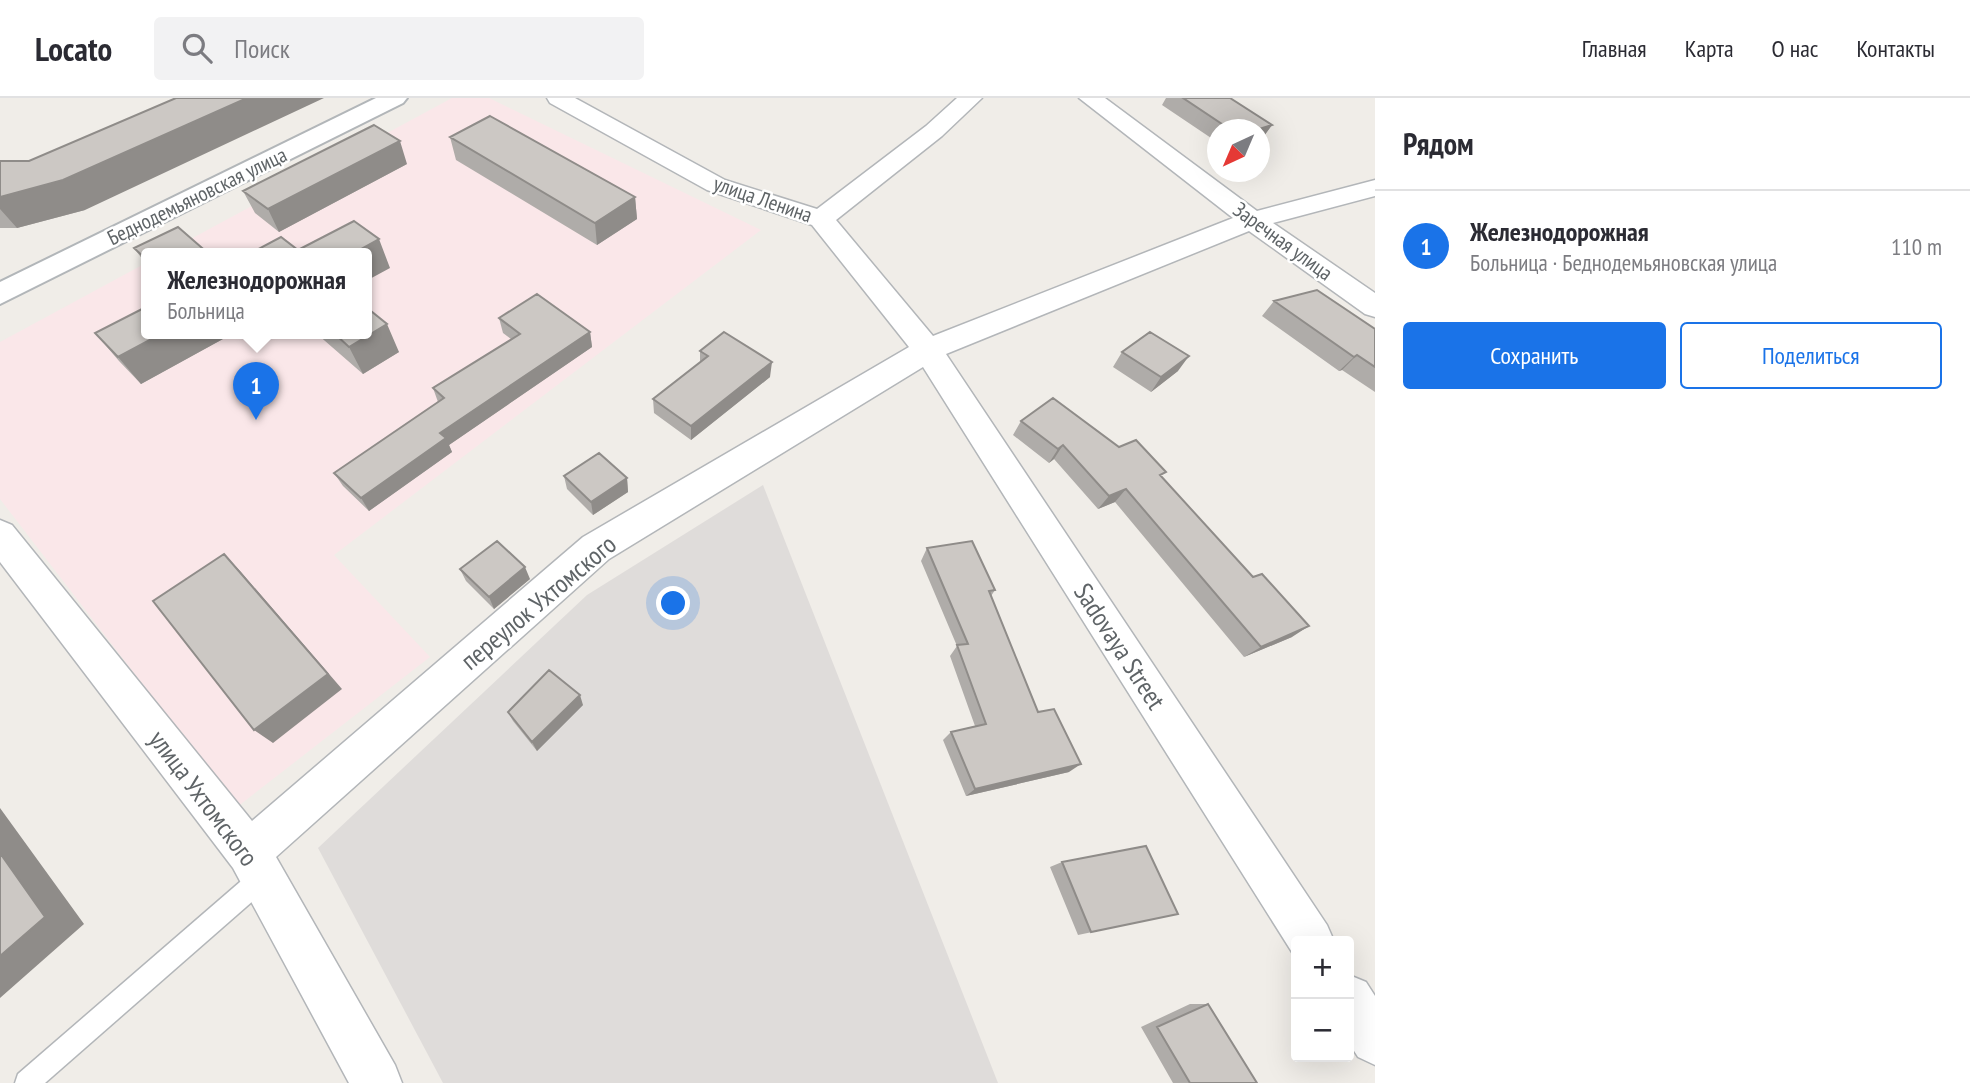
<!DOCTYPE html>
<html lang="ru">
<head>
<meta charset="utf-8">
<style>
  :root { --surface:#fff; --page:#f2f2f3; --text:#2b2b33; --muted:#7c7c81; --line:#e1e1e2; --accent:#1a73e8 }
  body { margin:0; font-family:"PT Sans Narrow",sans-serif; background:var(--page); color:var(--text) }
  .controls { position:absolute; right:21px; bottom:21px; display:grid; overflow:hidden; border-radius:7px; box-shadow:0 7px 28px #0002 }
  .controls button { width:63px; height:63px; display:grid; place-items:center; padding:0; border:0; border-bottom:2px solid var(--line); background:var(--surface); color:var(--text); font:35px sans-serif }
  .compass { position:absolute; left:1207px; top:21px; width:63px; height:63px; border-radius:50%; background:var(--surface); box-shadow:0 7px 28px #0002; rotate:224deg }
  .you { position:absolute; left:674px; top:506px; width:24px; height:24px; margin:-18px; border:5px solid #fff; border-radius:50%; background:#1a73e8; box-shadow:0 0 0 10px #1a73e833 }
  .badge { display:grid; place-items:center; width:46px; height:46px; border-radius:50%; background:var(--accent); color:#fff; font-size:23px; font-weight:700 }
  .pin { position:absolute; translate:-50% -58px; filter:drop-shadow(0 2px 4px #0008) }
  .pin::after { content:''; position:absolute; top:37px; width:24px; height:21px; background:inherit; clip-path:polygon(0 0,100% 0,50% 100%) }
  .popup { position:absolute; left:141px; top:150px; width:231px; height:91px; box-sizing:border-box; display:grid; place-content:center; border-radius:7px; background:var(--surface); filter:drop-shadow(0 2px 5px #0005); font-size:23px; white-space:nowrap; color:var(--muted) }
  .popup b { font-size:26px; color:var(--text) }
  .popup::after { content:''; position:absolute; left:50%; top:100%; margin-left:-14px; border:14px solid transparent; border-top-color:var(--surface) }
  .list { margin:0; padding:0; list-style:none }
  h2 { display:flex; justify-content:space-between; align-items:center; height:91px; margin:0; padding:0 28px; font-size:30px }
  h2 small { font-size:23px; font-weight:400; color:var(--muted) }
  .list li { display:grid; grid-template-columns:46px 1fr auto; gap:21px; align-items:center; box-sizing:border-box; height:112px; padding:0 28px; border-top:2px solid var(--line) }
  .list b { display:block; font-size:26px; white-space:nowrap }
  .list p { margin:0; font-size:23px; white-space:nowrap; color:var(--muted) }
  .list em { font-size:23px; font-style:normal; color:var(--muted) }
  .actions { display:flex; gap:14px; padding:21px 28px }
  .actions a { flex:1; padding:16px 0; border:2px solid var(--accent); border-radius:7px; text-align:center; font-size:24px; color:var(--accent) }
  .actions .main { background:var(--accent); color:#fff }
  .icon { flex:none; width:38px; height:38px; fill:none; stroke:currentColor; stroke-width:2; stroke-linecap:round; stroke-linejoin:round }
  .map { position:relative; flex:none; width:1375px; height:985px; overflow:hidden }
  header { display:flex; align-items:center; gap:42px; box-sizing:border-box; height:98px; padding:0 35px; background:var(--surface); border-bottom:2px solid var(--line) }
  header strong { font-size:33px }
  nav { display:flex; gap:38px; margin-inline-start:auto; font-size:24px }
  .search { width:490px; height:63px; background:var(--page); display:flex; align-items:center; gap:18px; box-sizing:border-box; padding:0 24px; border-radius:7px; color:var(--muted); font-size:26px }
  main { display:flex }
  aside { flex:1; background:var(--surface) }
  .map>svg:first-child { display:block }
  .industrial { fill:#dfdcda }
  .medical { fill:#fae7e9 }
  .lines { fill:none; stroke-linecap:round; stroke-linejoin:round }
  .lane-casing { stroke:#b3b6b9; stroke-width:3 }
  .street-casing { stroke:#b3b6b9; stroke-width:3 }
  .secondary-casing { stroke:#b2b6b9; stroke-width:4 }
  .lane { fill:#fff; fill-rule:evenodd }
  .street { fill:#fff; fill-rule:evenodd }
  .secondary { fill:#fff; fill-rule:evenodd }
  .wall { fill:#afaca9 }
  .shaded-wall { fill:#8f8c89 }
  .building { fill:#ccc8c4; stroke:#8f8c89; stroke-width:2 }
  .labels { text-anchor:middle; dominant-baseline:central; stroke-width:5; stroke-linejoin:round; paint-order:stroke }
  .far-street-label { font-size:21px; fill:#5f6467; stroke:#fff }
  .street-label { font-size:26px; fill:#5f6467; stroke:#fff }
</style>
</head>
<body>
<header>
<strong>Locato</strong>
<div class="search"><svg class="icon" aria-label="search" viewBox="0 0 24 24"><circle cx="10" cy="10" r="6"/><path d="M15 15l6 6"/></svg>Поиск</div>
<nav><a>Главная</a><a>Карта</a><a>О нас</a><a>Контакты</a></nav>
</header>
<main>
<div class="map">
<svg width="1375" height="985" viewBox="0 0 1375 985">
  <rect width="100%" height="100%" fill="#f0ede8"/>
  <path class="industrial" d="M 763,387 L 998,985 L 443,985 L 318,750 L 587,497 Z"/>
  <path class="medical" d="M 452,0 L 489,0 L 761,132 L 334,457 L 430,559 L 237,709 L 0,401 L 0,244 L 146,165 L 146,236 L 366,236 L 366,156 L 163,156 Z"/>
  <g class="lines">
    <g class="lane-casing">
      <path id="lane" d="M 263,768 L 271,771 L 274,779 L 271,787 L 45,985 L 15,985 L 18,976 L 255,771 Z"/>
    </g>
    <g class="street-casing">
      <path id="street" d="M 547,0 L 575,0 L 725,82 L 817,111 L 926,28 L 957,0 L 982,0 L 942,38 L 836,122 L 933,238 L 1233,120 L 1079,0 L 1105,0 L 1257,113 L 1375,82 L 1375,98 L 1273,125 L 1375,195 L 1375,219 L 1365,216 L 1249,133 L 946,256 L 1327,827 L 1334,843 L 1296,843 L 1295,859 L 923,269 L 609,461 L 276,759 L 395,967 L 402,985 L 349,985 L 233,770 L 0,464 L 0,422 L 12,427 L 252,723 L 583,439 L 909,249 L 812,127 L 707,92 L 550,5 Z
        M 1349,877 L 1366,884 L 1375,898 L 1375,967 L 1358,959 L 1349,945 Z"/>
    </g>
    <g class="secondary-casing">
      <path id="secondary" d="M 376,0 L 407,0 L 403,5 L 0,206 L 0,184 Z"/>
    </g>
    <use href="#lane" class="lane"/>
    <use href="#street" class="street"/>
    <use href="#secondary" class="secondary"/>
  </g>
  <path class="wall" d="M 1166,0 L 1230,0 L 1272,27 L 1261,42 L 1259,43 L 1259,32 L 1217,32 L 1217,44 L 1162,7 Z
    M 450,39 L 635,99 L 637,121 L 597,147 L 456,62 Z
    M 0,63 L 85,112 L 17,130 L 0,130 Z
    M 407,66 L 279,134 L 255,115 L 243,93 Z
    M 134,150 L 146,156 L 146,166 Z
    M 1274,203 L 1375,231 L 1375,294 L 1342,272 L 1339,273 L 1262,218 Z
    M 499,220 L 590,234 L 592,249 L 449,347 L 452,354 L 369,413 L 343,388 L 334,375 L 438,304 L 433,290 L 511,241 L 503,235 Z
    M 95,235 L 146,236 L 232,236 L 141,286 L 119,263 Z
    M 317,236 L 366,236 L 399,254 L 363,276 Z
    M 700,253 L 770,279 L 691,342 L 654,315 L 653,301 L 700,265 Z
    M 1122,254 L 1178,273 L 1151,294 L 1113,269 Z
    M 1021,323 L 1119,349 L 1162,379 L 1292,539 L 1244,559 L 1115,404 L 1098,411 L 1054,361 L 1049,365 L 1013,337 Z
    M 564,378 L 627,380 L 628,394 L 593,417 L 567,391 Z
    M 927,450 L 995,492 L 991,498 L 1038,614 L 1069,674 L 966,698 L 943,642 L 951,634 L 975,628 L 950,558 L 957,548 L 921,463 Z
    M 460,471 L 530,481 L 494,511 L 466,483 Z
    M 583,607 L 537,653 L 513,623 L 508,614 Z
    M 1062,764 L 1178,816 L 1078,837 L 1050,769 Z
    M 1190,906 L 1208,906 L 1257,985 L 1173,985 L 1141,929 Z"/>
  <path class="shaded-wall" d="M 247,0 L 324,0 L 85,112 L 17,130 L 0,111 L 0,99 Z
    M 1272,27 L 1261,42 L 1259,43 L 1259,32 L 1256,32 Z
    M 400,43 L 407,66 L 279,134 L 268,111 Z
    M 635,99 L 637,121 L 597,147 L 595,125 Z
    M 379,141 L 390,170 L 366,183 L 366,156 L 352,156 Z
    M 387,226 L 399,254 L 363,276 L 349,249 Z
    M 590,234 L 592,249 L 449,347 L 452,354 L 369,413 L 361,400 L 440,335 Z
    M 161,236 L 232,236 L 141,286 L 118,259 Z
    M 1357,257 L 1342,272 L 1339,273 L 1354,259 Z
    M 1189,258 L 1178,273 L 1151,294 L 1161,279 Z
    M 772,264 L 770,279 L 691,342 L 691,328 Z
    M 1063,347 L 1054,361 L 1049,365 L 1058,351 Z
    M 627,380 L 628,394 L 593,417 L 591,404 Z
    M 1126,391 L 1115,404 L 1098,411 L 1109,398 Z
    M 224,456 L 241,474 L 342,591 L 273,645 L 254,632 Z
    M 525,469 L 530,481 L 494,511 L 489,499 Z
    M 1309,528 L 1292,539 L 1244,559 L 1261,549 Z
    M 580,597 L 583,607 L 537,653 L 532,644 Z
    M 1081,666 L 1069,674 L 966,698 L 975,691 Z
    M 0,710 L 84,826 L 0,900 Z"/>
  <path class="building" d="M 176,0 L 247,0 L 63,82 L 0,99 L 0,63 L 29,63 Z
    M 1183,0 L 1230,0 L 1272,27 L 1256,32 L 1231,32 Z
    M 490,18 L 635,99 L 595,125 L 450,39 Z
    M 374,27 L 400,43 L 268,111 L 243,93 Z
    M 354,123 L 379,141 L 352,156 L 249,156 L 281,139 L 298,152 Z
    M 178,129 L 209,156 L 146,156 L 146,161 L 134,150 Z
    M 1317,192 L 1375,231 L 1375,269 L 1357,257 L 1354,259 L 1274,203 Z
    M 537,196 L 590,234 L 440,335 L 446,340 L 361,400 L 334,375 L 444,300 L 433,290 L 520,236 L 499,220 Z
    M 146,209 L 146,236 L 161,236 L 118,259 L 95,235 Z
    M 366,209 L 387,226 L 349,249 L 335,236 L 366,236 Z
    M 724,234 L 772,264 L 691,328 L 653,301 L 708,258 L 700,253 Z
    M 1150,234 L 1189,258 L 1161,279 L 1122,254 Z
    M 1053,300 L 1119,349 L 1136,342 L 1166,374 L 1160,377 L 1253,479 L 1262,476 L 1309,528 L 1261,549 L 1126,391 L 1109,398 L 1063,347 L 1058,351 L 1021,323 Z
    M 599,355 L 627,380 L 591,404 L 564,378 Z
    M 497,443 L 525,469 L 489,499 L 460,471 Z
    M 972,443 L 995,492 L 989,493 L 1038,614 L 1054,611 L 1081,666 L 975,691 L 951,634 L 986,626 L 957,547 L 968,546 L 927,450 Z
    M 224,456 L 328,576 L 254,632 L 153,503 Z
    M 549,572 L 580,597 L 532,644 L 508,614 Z
    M 1146,748 L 1178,816 L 1091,834 L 1062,764 Z
    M 0,755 L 45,819 L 0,858 Z
    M 1208,906 L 1257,985 L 1190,985 L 1157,929 Z"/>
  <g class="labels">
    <g class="far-street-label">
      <text transform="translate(197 98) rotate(-26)">Беднодемьяновская улица</text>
      <text transform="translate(763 101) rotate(19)">улица Ленина</text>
      <text transform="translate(1283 143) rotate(36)">Заречная улица</text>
    </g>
    <g class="street-label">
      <text transform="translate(538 504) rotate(-40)">переулок Ухтомского</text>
      <text transform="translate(1120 548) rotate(57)">Sadovaya Street</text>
      <text transform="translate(204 700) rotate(53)">улица Ухтомского</text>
    </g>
  </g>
</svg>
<div class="controls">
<button>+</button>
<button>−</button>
</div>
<svg class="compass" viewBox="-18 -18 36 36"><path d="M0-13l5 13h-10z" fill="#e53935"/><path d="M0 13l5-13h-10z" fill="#7c7c81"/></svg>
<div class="you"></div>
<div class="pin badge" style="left:256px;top:322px">1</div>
<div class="popup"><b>Железнодорожная</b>Больница</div>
</div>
<aside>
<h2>Рядом<small></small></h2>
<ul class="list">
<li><span class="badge">1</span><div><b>Железнодорожная</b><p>Больница · Беднодемьяновская улица</p></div><em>110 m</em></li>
</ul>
<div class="actions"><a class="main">Сохранить</a><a>Поделиться</a></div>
</aside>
</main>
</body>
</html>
